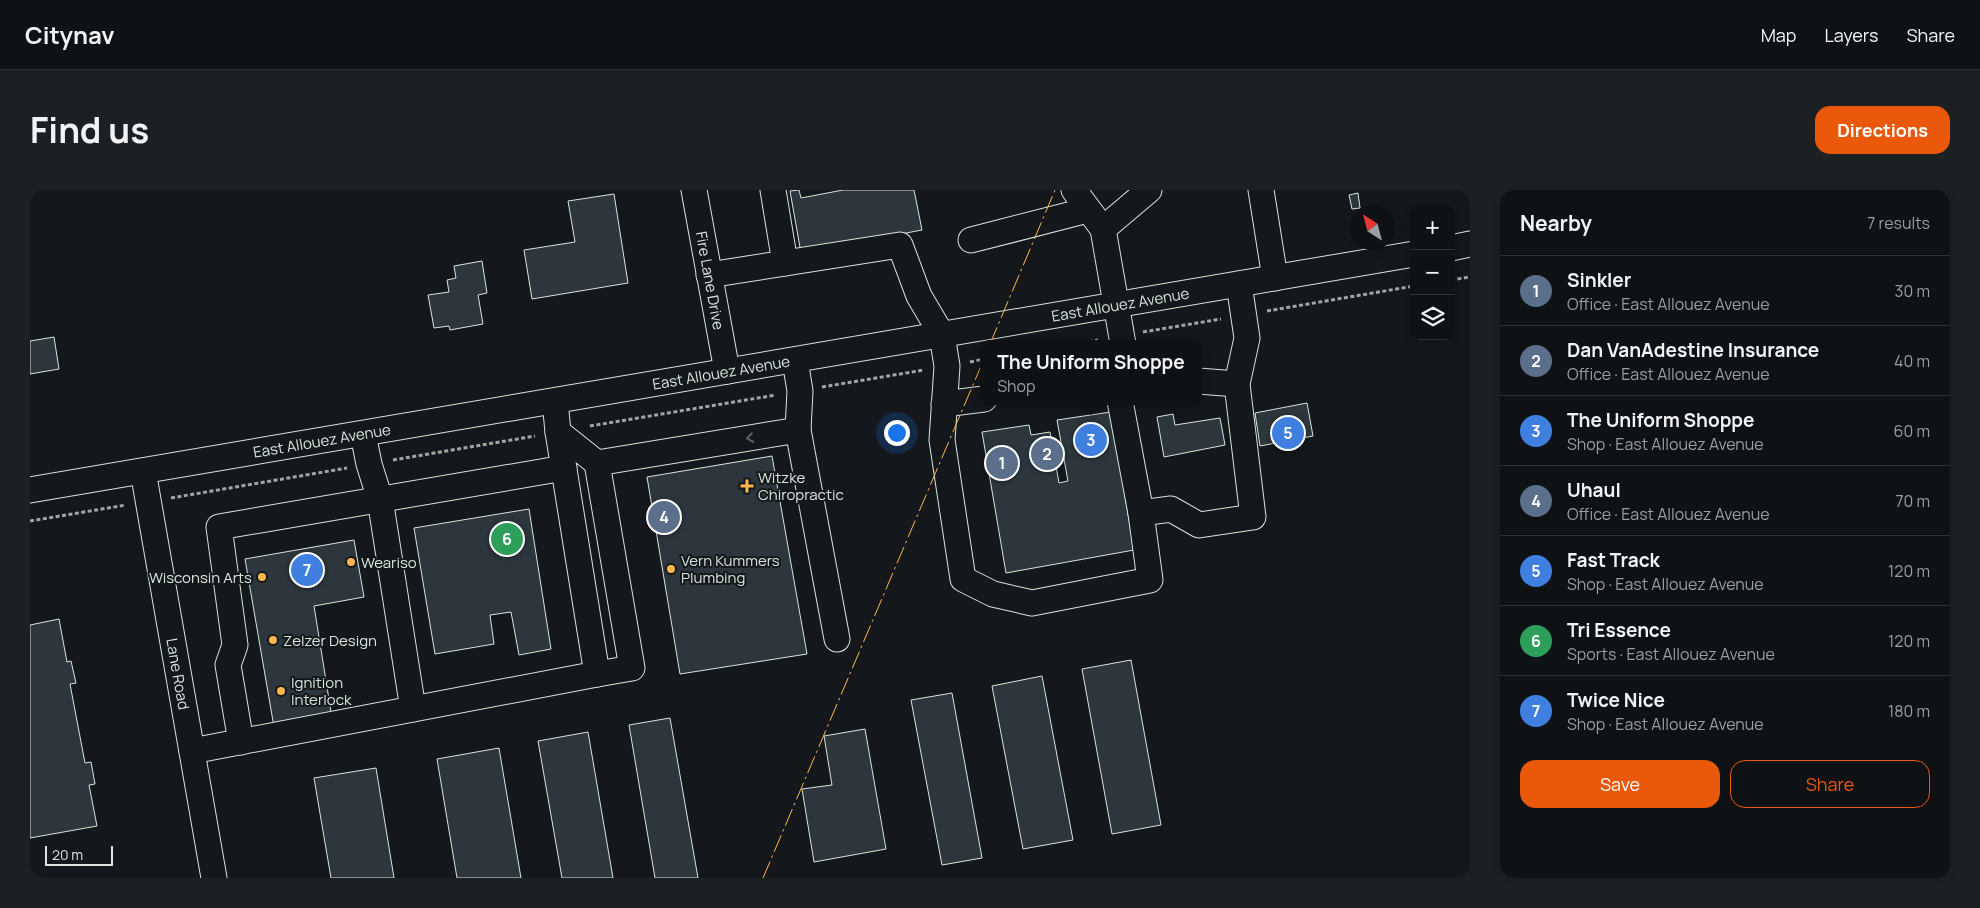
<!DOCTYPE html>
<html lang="en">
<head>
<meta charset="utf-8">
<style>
  :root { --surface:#0f1215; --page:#1d2022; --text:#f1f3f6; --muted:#9b9ea0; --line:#2f3234; --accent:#ea580c }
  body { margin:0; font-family:Manrope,sans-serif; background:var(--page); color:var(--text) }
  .controls { position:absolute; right:15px; top:15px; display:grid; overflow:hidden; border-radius:10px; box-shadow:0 2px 8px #0003 }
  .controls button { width:45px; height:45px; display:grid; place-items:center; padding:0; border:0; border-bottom:1px solid var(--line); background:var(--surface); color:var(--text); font:25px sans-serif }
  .compass { position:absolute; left:1320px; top:15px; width:45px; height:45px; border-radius:50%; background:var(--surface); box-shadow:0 2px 8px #0003; rotate:324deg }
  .scale { position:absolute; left:15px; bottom:12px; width:68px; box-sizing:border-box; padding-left:5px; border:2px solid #d8e6dc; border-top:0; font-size:14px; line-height:18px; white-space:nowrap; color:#d8e6dc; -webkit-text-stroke:4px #14181c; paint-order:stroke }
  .you { position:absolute; left:866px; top:242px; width:18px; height:18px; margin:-12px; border:4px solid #fff; border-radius:50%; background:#1a73e8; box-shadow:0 0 0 8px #1a73e833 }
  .badge { display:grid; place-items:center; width:32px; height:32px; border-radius:50%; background:var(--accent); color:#fff; font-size:16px; font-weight:700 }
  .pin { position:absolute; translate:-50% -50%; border:2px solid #fff; box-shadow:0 1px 5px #0006 }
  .popup { position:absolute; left:950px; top:150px; width:222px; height:65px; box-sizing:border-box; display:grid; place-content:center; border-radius:10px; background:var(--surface); filter:drop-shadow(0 1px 4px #0005); font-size:16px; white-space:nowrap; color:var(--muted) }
  .popup b { font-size:19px; color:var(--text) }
  .popup::after { content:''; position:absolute; left:50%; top:100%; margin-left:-10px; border:10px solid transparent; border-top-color:var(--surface) }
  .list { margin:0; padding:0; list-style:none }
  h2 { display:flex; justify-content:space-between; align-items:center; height:65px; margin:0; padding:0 20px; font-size:21px }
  h2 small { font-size:16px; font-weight:400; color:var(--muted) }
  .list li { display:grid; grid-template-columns:32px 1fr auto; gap:15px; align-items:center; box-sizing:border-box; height:70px; padding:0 20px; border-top:1px solid var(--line) }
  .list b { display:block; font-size:19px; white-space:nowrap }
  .list p { margin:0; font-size:16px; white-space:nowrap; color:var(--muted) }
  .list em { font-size:16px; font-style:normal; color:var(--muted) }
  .actions { display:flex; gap:10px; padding:15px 20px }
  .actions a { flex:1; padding:11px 0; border:1px solid var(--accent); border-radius:15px; text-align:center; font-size:18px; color:var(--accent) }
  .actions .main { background:var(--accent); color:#fff }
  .icon { flex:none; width:28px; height:28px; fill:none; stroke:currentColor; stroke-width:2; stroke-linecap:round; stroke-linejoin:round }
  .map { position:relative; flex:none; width:1440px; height:688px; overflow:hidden; border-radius:15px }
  header { display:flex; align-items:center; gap:30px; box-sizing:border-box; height:70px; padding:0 25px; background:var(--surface); border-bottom:1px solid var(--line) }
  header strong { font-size:24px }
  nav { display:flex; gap:28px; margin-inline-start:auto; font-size:18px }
  .intro { display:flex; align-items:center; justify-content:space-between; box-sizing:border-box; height:120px; padding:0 30px }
  h1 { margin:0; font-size:35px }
  .button { padding:12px 22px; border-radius:15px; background:var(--accent); color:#fff; font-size:18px; font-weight:700 }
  main { display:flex; gap:30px; padding:0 30px }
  aside { flex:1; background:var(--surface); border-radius:15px; box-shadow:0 2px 8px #0003 }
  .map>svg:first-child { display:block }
  .building { fill:#2c363c; stroke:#d8e6dc }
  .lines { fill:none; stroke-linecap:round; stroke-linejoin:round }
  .minor-casing { stroke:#d8e6dc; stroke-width:27 }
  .path { stroke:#9da8a2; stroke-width:3; stroke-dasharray:4 2.5; stroke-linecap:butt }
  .minor { stroke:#14181c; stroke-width:25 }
  .power { stroke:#ffb74d; stroke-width:1; stroke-dasharray:18 4 2.5 4; stroke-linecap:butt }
  .oneway { stroke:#59605f }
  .poi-dot { fill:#ffb74d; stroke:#14181c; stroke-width:2 }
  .labels { text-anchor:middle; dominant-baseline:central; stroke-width:4; stroke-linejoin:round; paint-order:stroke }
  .street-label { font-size:15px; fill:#d8e6dc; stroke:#14181c }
  .poi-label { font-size:15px; fill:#d8e6dc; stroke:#14181c; text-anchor:start }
</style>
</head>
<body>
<header>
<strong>Citynav</strong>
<nav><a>Map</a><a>Layers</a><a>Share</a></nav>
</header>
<div class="intro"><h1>Find us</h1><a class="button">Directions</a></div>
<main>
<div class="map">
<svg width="1440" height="688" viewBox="0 0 1440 688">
  <rect width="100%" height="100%" fill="#14181c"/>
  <path class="building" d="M 769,0 L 771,8 L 813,0 L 884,0 L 892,40 L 771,63 L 760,1 Z
    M 1328,3 L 1330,18 L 1322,19 L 1319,5 Z
    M 584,4 L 598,93 L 502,109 L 494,60 L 545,52 L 538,11 Z
    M 452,71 L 457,103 L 448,105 L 453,134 L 420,140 L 419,136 L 404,138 L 398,105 L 419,102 L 417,90 L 426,88 L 424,76 Z
    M 24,147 L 29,179 L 0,184 L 0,151 Z
    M 1277,213 L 1283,246 L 1230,256 L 1225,223 Z
    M 1081,222 L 1104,360 L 976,383 L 952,242 L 999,235 L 1001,245 L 1020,242 L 1029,293 L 1038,291 L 1027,230 Z
    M 1143,224 L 1145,235 L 1190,228 L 1195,255 L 1134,267 L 1127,227 Z
    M 742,266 L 777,464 L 650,484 L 617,287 Z
    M 499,319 L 521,459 L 489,465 L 481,422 L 460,425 L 464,454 L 405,464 L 384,338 Z
    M 324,350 L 334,407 L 284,416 L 302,528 L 244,537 L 215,369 Z
    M 29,429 L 37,472 L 41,471 L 46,493 L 40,494 L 55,573 L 61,572 L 65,594 L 59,595 L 67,636 L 0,648 L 0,435 Z
    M 1101,470 L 1131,635 L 1082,644 L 1052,479 Z
    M 1012,486 L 1043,650 L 993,659 L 962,496 Z
    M 922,503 L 952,668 L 912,675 L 881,510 Z
    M 640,528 L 668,688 L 625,688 L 599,535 Z
    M 835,539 L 856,659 L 784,672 L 772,599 L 802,595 L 794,546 Z
    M 558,542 L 583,688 L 532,688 L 508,551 Z
    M 469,558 L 491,688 L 427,688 L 407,569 Z
    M 346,578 L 364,688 L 301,688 L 284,588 Z"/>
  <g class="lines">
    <g class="minor-casing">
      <g id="minor">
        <path id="s1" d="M 664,0 L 697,181"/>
        <path d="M 743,0 L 755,73"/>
        <path d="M 1044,0 L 1073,39 L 1093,154"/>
        <path d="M 1231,0 L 1245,88"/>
        <path d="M 1073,39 L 1119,0"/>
        <path d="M 941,50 L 1058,20"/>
        <path d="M 1421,58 L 1440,54"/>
        <path d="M 679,85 L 870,55 L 889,106 L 912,145 L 917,176 L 912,250 L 933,389 L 963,404 L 1002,413 L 1120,390 L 1111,323 L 1141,319 L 1169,335 L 1223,327 L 1207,194 L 1217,148 L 1209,94"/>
        <path d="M 765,170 L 770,201 L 768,240 L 807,449"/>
        <path d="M 1168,191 L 1207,194"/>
        <path d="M 1090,211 L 1111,323"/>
        <path d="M 914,214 L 954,209"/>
        <path d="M 528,242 L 567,273 L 602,478 L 567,484"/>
        <path d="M 333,244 L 339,274 L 350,309 L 383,519"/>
        <path d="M 567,273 L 768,240"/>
        <path id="s2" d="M 113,281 L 184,688"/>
        <path id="s3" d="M 0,300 L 1384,64"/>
        <path d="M 211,552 L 198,475 L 205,455 L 189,337 L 534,278"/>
        <path d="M 162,561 L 567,484 L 528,242 L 525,211"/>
      </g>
    </g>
    <path class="path" d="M 1421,90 L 1440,87
      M 1237,121 L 1384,96
      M 1113,142 L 1191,129
      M 1046,154 L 1068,150
      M 940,172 L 954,169
      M 792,197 L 894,180
      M 560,236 L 746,205
      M 363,270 L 505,246
      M 141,308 L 317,278
      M 0,331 L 96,315"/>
    <use href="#minor" class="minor"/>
    <path class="power" d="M 960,154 L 1025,0
      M 733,688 L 954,169"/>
  </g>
  <defs><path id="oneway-chevron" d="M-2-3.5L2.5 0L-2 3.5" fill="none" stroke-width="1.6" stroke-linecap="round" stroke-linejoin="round" transform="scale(1.25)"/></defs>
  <use class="oneway" href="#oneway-chevron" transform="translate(720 248) rotate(171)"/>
  <g class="poi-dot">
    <path d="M714.5 288.5h5v5h5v5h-5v5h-5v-5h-5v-5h5z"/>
    <circle cx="321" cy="372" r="5"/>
    <circle cx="641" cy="379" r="5"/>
    <circle cx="232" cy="387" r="5"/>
    <circle cx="243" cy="450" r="5"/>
    <circle cx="251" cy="501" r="5"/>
  </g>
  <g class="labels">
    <g class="street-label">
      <text stroke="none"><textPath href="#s1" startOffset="92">Fire Lane Drive</textPath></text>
      <text stroke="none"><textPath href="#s3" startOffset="1106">East Allouez Avenue</textPath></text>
      <text stroke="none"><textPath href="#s3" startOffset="701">East Allouez Avenue</textPath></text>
      <text stroke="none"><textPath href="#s3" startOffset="296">East Allouez Avenue</textPath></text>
      <text stroke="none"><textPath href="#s2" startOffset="206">Lane Road</textPath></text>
    </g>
    <g class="poi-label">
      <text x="728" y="287">Witzke<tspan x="728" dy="17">Chiropractic</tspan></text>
      <text x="651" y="370">Vern Kummers<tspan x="651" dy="17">Plumbing</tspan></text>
      <text x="331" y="372">Weariso</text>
      <text x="222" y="387" text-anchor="end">Wisconsin Arts</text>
      <text x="253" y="450">Zelzer Design</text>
      <text x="261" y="492">Ignition<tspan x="261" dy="17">Interlock</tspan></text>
    </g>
  </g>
</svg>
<div class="controls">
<button>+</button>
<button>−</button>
<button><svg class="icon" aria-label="layers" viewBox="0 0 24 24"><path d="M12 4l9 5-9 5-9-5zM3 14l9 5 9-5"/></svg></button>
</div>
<svg class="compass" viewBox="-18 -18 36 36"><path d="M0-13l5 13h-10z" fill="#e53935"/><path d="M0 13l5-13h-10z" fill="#9b9ea0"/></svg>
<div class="scale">20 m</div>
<div class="you"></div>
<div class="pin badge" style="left:972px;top:273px;background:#5c6f8a">1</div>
<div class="pin badge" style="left:1017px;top:264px;background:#5c6f8a">2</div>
<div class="pin badge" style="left:1061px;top:250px;background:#3f7fe0">3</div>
<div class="popup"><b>The Uniform Shoppe</b>Shop</div>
<div class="pin badge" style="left:634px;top:327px;background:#5c6f8a">4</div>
<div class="pin badge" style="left:1258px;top:243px;background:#3f7fe0">5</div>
<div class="pin badge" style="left:477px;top:349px;background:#2e9e5b">6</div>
<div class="pin badge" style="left:277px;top:380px;background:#3f7fe0">7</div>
</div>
<aside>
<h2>Nearby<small>7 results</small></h2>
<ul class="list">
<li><span class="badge" style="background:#5c6f8a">1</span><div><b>Sinkler</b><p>Office · East Allouez Avenue</p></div><em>30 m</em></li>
<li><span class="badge" style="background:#5c6f8a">2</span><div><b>Dan VanAdestine Insurance</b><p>Office · East Allouez Avenue</p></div><em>40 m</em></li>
<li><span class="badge" style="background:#3f7fe0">3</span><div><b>The Uniform Shoppe</b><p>Shop · East Allouez Avenue</p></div><em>60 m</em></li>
<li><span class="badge" style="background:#5c6f8a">4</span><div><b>Uhaul</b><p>Office · East Allouez Avenue</p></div><em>70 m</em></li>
<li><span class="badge" style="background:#3f7fe0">5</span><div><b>Fast Track</b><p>Shop · East Allouez Avenue</p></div><em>120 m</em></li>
<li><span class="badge" style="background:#2e9e5b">6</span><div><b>Tri Essence</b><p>Sports · East Allouez Avenue</p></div><em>120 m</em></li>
<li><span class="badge" style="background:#3f7fe0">7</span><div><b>Twice Nice</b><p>Shop · East Allouez Avenue</p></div><em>180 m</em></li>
</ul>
<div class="actions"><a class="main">Save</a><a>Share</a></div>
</aside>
</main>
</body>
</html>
